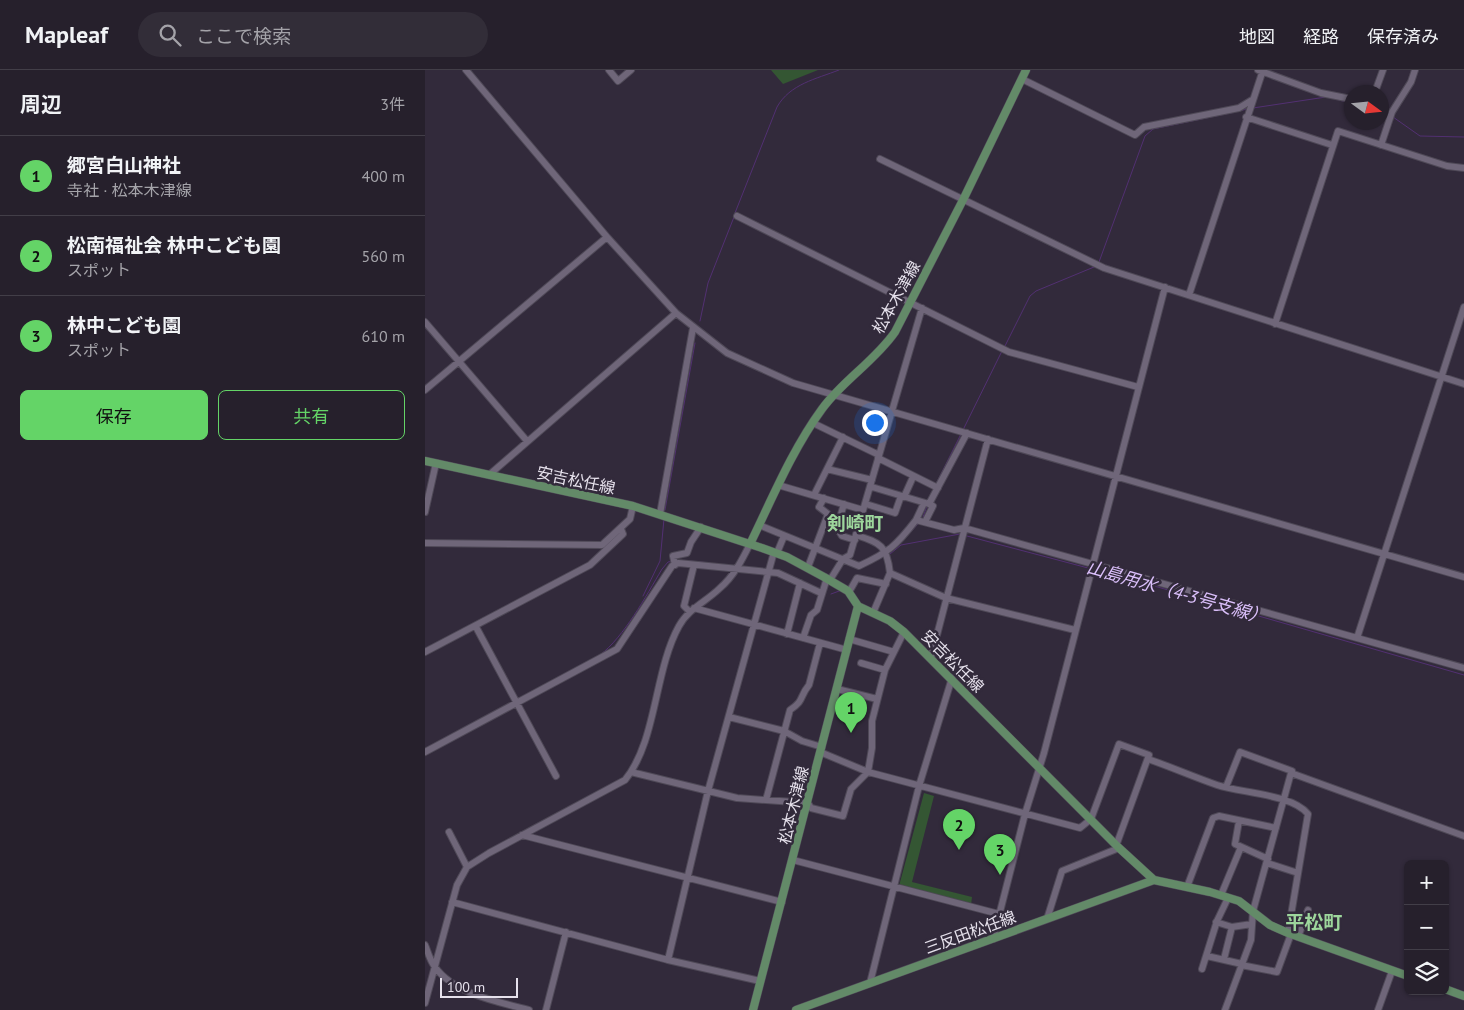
<!DOCTYPE html>
<html lang="ja">
<head>
<meta charset="utf-8">
<style>
  :root { --surface:#26202c; --page:#322d38; --text:#f1f3f6; --muted:#a4a3a9; --line:#423e48; --accent:#64d467 }
  body { margin:0; font-family:"PT Sans","Noto Sans JP",sans-serif; background:var(--page); color:var(--text) }
  .controls { position:absolute; right:15px; bottom:15px; display:grid; overflow:hidden; border-radius:8px; box-shadow:0 1px 4px #0004 }
  .controls button { width:45px; height:45px; display:grid; place-items:center; padding:0; border:0; border-bottom:1px solid var(--line); background:var(--surface); color:var(--text); font:25px sans-serif }
  .compass { position:absolute; left:919px; top:15px; width:45px; height:45px; border-radius:50%; background:var(--surface); box-shadow:0 1px 4px #0004; rotate:105deg }
  .scale { position:absolute; left:15px; bottom:12px; width:78px; box-sizing:border-box; padding-left:5px; border:2px solid #e6e1ec; border-top:0; font-size:14px; line-height:18px; white-space:nowrap; color:#e6e1ec; -webkit-text-stroke:4px #322a3b; paint-order:stroke }
  .you { position:absolute; left:449px; top:352px; width:18px; height:18px; margin:-12px; border:4px solid #fff; border-radius:50%; background:#1a73e8; box-shadow:0 0 0 8px #1a73e833 }
  .badge { display:grid; place-items:center; width:32px; height:32px; border-radius:50%; background:var(--accent); color:#111; font-size:16px; font-weight:700 }
  .pin { position:absolute; translate:-50% -41px; filter:drop-shadow(0 1px 2px #0008) }
  .pin::after { content:''; position:absolute; top:26px; width:18px; height:15px; background:inherit; clip-path:polygon(0 0,100% 0,50% 100%) }
  .list { margin:0; padding:0; list-style:none }
  h2 { display:flex; justify-content:space-between; align-items:center; height:65px; margin:0; padding:0 20px; font-size:21px }
  h2 small { font-size:16px; font-weight:400; color:var(--muted) }
  .list li { display:grid; grid-template-columns:32px 1fr auto; gap:15px; align-items:center; box-sizing:border-box; height:80px; padding:0 20px; border-top:1px solid var(--line) }
  .list b { display:block; font-size:19px; white-space:nowrap }
  .list p { margin:0; font-size:16px; white-space:nowrap; color:var(--muted) }
  .list em { font-size:16px; font-style:normal; color:var(--muted) }
  .actions { display:flex; gap:10px; padding:15px 20px }
  .actions a { flex:1; padding:11px 0; border:1px solid var(--accent); border-radius:8px; text-align:center; font-size:18px; color:var(--accent) }
  .actions .main { background:var(--accent); color:#111 }
  .icon { flex:none; width:28px; height:28px; fill:none; stroke:currentColor; stroke-width:2; stroke-linecap:round; stroke-linejoin:round }
  .map { position:relative; flex:none; width:1039px; height:940px; overflow:hidden }
  header { display:flex; align-items:center; gap:30px; box-sizing:border-box; height:70px; padding:0 25px; background:var(--surface); border-bottom:1px solid var(--line) }
  header strong { font-size:24px }
  nav { display:flex; gap:28px; margin-inline-start:auto; font-size:18px }
  .search { width:350px; height:45px; background:var(--page); display:flex; align-items:center; gap:12px; box-sizing:border-box; padding:0 18px; border-radius:28px; color:var(--muted); font-size:19px }
  main { display:flex }
  aside { flex:1; background:var(--surface) }
  .map>svg:first-child { display:block }
  .green { fill:#345633 }
  .lines { fill:none; stroke-linecap:round; stroke-linejoin:round }
  .stream { stroke:#523072; stroke-width:1 }
  .minor-casing { stroke:#4f4957; stroke-width:8 }
  .major-casing { stroke:#4f4957; stroke-width:9 }
  .minor { stroke:#6f6679; stroke-width:6 }
  .major { stroke:#638a68; stroke-width:8 }
  .labels { text-anchor:middle; dominant-baseline:central; stroke-width:5; stroke-linejoin:round; paint-order:stroke }
  .street-label { font-size:16px; fill:#e6e1ec; stroke:#322a3b }
  .water-label { font-size:18px; font-style:italic; fill:#dabffa; stroke:#322a3b }
  .quarter-label { font-size:19px; font-weight:bold; fill:#9dd69c; stroke:#322a3b }
</style>
</head>
<body>
<header>
<strong>Mapleaf</strong>
<div class="search"><svg class="icon" aria-label="search" viewBox="0 0 24 24"><circle cx="10" cy="10" r="6"/><path d="M15 15l6 6"/></svg>ここで検索</div>
<nav><a>地図</a><a>経路</a><a>保存済み</a></nav>
</header>
<main>
<aside>
<h2>周辺<small>3件</small></h2>
<ul class="list">
<li><span class="badge">1</span><div><b>郷宮白山神社</b><p>寺社 · 松本木津線</p></div><em>400 m</em></li>
<li><span class="badge">2</span><div><b>松南福祉会 林中こども園</b><p>スポット</p></div><em>560 m</em></li>
<li><span class="badge">3</span><div><b>林中こども園</b><p>スポット</p></div><em>610 m</em></li>
</ul>
<div class="actions"><a class="main">保存</a><a>共有</a></div>
</aside>
<div class="map">
<svg width="1039" height="940" viewBox="0 0 1039 940">
  <rect width="100%" height="100%" fill="#322a3b"/>
  <path class="green" d="M 346,0 L 393,0 L 358,14 Z
    M 499,723 L 509,726 L 487,812 L 547,827 L 546,835 L 474,816 Z"/>
  <g class="lines">
    <path class="stream" d="M 914,30 L 926,33
      M 828,38 L 901,27
      M 814,41 L 822,39
      M 956,41 L 963,43
      M 968,47 L 995,66 L 1039,67
      M 310,143 L 352,37 C 365,14 391,9 414,0
      M 674,192 L 720,66 L 728,59 L 810,42
      M 275,251 L 283,213 L 309,147
      M 579,278 L 605,226 L 611,221 L 669,197
      M 538,360 L 577,281
      M 511,414 L 536,364
      M 240,440 L 270,273
      M 498,447 L 502,436
      M 542,466 L 663,498
      M 480,468 L 493,454
      M 465,484 L 476,475 L 535,464
      M 264,491 L 285,493
      M 670,499 L 1039,605
      M 406,524 L 417,520
      M 218,526 L 235,491 L 239,449
      M 175,585 C 199,567 221,526 237,499 L 243,492 L 248,491"/>
    <g class="minor-casing">
      <path id="minor" d="M 41,0 L 182,167 L 251,243 L 302,283 L 368,313 L 1039,507
        M 184,0 L 193,11 L 206,0
        M 833,0 L 896,23 L 926,29
        M 597,9 L 710,65 L 719,57 L 814,38 L 827,30
        M 950,22 L 958,0
        M 821,47 L 907,75
        M 956,75 L 967,42 L 986,12 L 990,0
        M 455,89 L 679,198 L 1039,314
        M 312,146 L 584,282 L 713,317
        M 764,225 L 838,0
        M 1039,237 L 932,568 L 1039,598
        M 0,252 L 102,371
        M 850,254 L 913,61 L 1022,96 L 1039,98
        M 0,320 L 182,167
        M 388,353 L 454,385
        M 453,388 L 513,418
        M 402,399 L 447,410
        M 64,405 L 251,243
        M 353,415 L 438,440
        M 447,417 L 504,434
        M 389,425 L 418,367
        M 479,427 L 488,407
        M 419,434 L 412,458 L 417,466 L 430,470
        M 441,434 L 470,443 L 476,426
        M 0,442 L 11,393
        M 235,444 L 268,258
        M 491,450 L 499,433
        M 500,452 L 508,436 L 504,434 L 542,363
        M 334,455 L 434,496 C 464,482 471,476 491,450 L 529,460 L 539,458 L 932,568
        M 431,465 C 456,473 462,476 465,503
        M 0,473 L 177,475 L 205,449 L 208,436
        M 352,483 L 359,466
        M 250,495 L 248,486 L 262,483 L 266,472 L 276,457
        M 383,497 L 403,444 L 394,437 L 399,428
        M 405,510 L 418,489 L 425,485 L 497,238
        M 424,522 L 432,508 L 461,514
        M 269,538 L 422,580
        M 265,542 L 259,536 L 269,495
        M 448,543 L 465,503 L 521,528 L 650,560
        M 51,557 L 131,706
        M 362,564 L 375,513
        M 378,568 L 386,545 L 392,540 L 402,508
        M 424,569 L 469,582
        M 0,582 L 165,495 L 198,464 L 196,459
        M 506,588 L 563,369
        M 436,593 L 460,600
        M 412,619 L 452,629
        M 304,647 L 359,661 L 377,671 L 397,677
        M 0,682 L 192,579 L 247,496 L 253,493 L 353,503 L 396,523
        M 395,682 L 443,702 L 655,758 L 666,749 L 694,674 L 724,685 L 691,776
        M 723,689 C 746,697 769,707 792,715 C 816,723 867,724 883,744 L 863,863
        M 206,702 L 312,728 L 383,733 L 386,738 L 418,746 L 426,719 L 443,702 L 447,678 L 447,651 L 460,600 L 479,562
        M 801,717 L 815,682 L 867,701
        M 341,730 L 365,640 C 380,630 374,627 384,615 L 395,573
        M 814,751 L 810,774 L 843,789
        M 24,762 L 42,797
        M 97,765 L 357,832
        M 368,790 L 574,844
        M 842,793 L 873,803
        M 762,817 L 788,748 L 794,746 L 851,758
        M 796,825 L 816,777
        M 27,832 L 243,890 L 335,911
        M 622,849 L 637,801 L 694,778
        M 791,852 L 807,857 L 827,854
        M 873,867 L 883,840
        M 568,869 L 600,744 L 619,683 L 740,217
        M 0,875 C 3,882 5,891 10,897 C 29,924 74,932 104,940
        M 782,886 L 817,894
        M 799,889 L 807,857
        M 243,890 L 283,721 L 349,482
        M 816,895 L 852,902 L 866,864
        M 777,899 L 792,851 L 803,828
        M 445,913 L 494,716 L 527,608
        M 0,933 L 32,815 L 42,797 L 64,783 L 200,710 C 232,671 229,601 254,556 C 263,539 282,531 295,518 C 309,506 317,490 325,474
        M 121,940 L 141,862
        M 800,940 L 826,870 L 828,841 L 866,703 L 1039,766
        M 953,940 L 967,901"/>
    </g>
    <g class="major-casing">
      <path id="major" d="M 0,391 L 208,436 L 337,478 L 362,487 L 399,507 L 423,521 L 433,536 L 465,551 L 479,562 L 693,777 L 729,810 L 785,822 L 814,831 L 845,855 L 863,863 L 983,906
        M 325,474 C 347,429 367,380 397,339 C 418,310 449,292 470,262 L 539,128 L 601,0
        M 1020,919 L 1039,926
        M 328,940 L 433,536
        M 371,940 L 729,810"/>
    </g>
    <use href="#minor" class="minor"/>
    <use href="#major" class="major"/>
  </g>
  <g class="labels">
    <g class="street-label">
      <text transform="translate(471 227) rotate(-61)">松本木津線</text>
      <text transform="translate(151 410) rotate(12)">安吉松任線</text>
      <text transform="translate(528 591) rotate(45)">安吉松任線</text>
      <text transform="translate(368 735) rotate(-76)">松本木津線</text>
      <text transform="translate(545 862) rotate(-20)">三反田松任線</text>
    </g>
    <g class="water-label">
      <text transform="translate(752 522) rotate(16)">山島用水（4-3号支線）</text>
    </g>
    <g class="quarter-label">
      <text x="430" y="453">剣崎町</text>
      <text x="889" y="852">平松町</text>
    </g>
  </g>
</svg>
<div class="controls">
<button>+</button>
<button>−</button>
<button><svg class="icon" aria-label="layers" viewBox="0 0 24 24"><path d="M12 4l9 5-9 5-9-5zM3 14l9 5 9-5"/></svg></button>
</div>
<svg class="compass" viewBox="-18 -18 36 36"><path d="M0-13l5 13h-10z" fill="#e53935"/><path d="M0 13l5-13h-10z" fill="#a4a3a9"/></svg>
<div class="scale">100 m</div>
<div class="you"></div>
<div class="pin badge" style="left:426px;top:663px">1</div>
<div class="pin badge" style="left:534px;top:780px">2</div>
<div class="pin badge" style="left:575px;top:805px">3</div>
</div>
</main>
</body>
</html>
